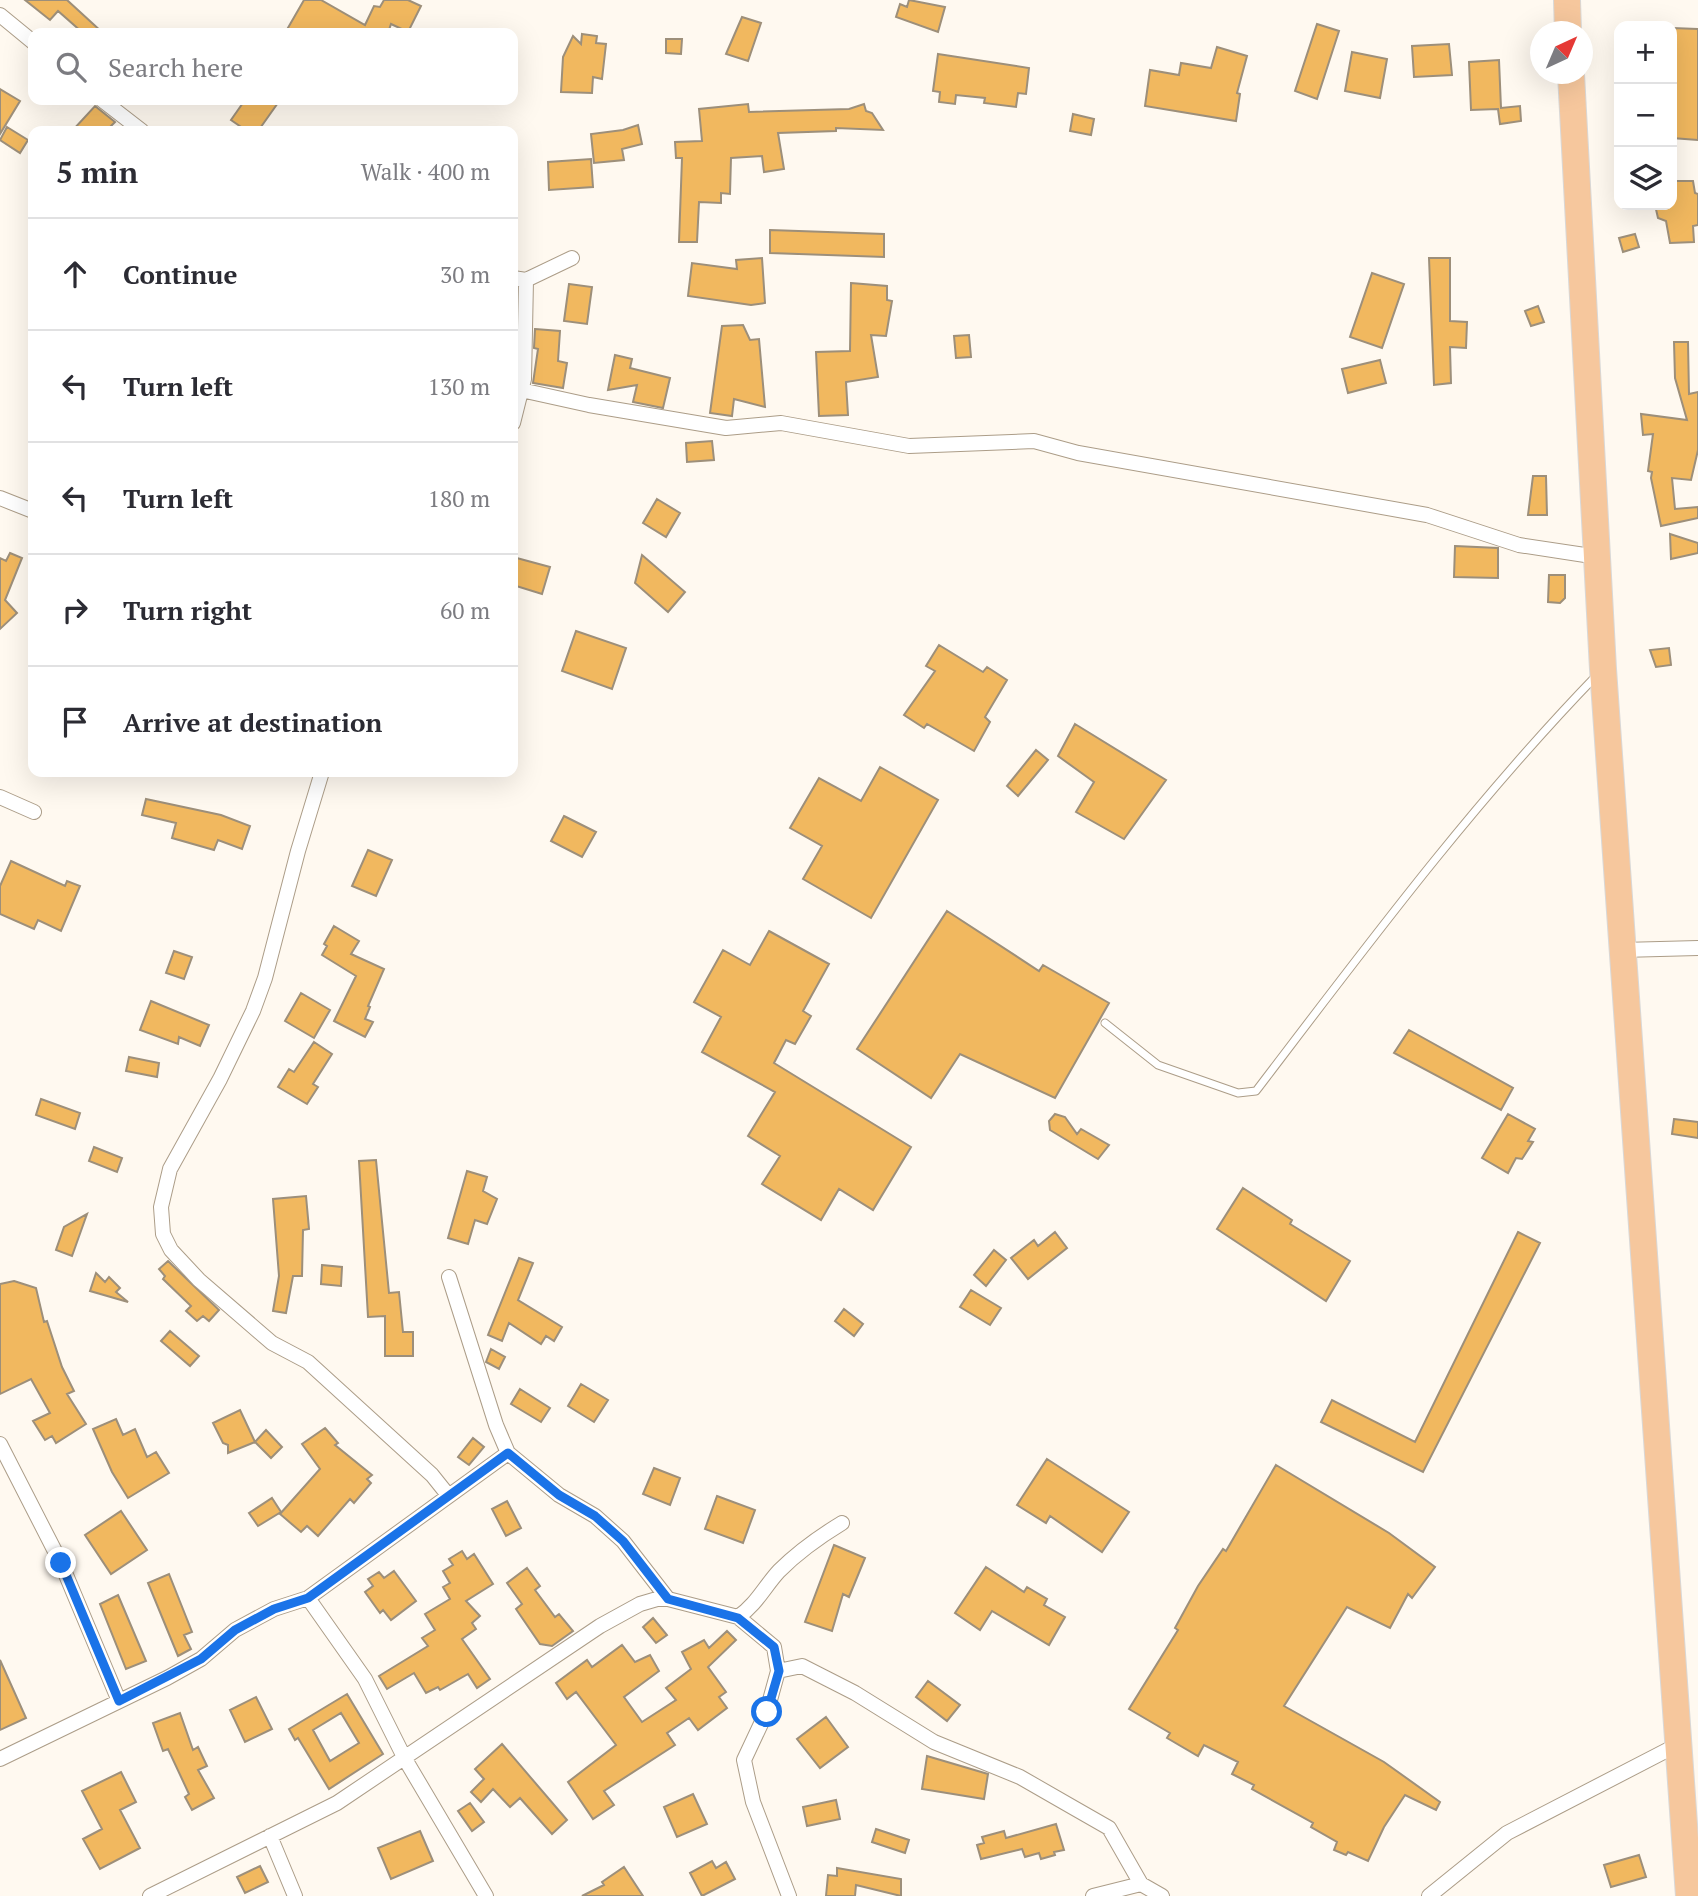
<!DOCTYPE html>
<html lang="en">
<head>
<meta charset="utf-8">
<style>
  :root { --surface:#fff; --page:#f7f7f7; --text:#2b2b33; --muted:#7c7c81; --line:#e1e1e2 }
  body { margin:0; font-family:"PT Serif",serif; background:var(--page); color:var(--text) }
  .controls { position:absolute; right:21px; top:21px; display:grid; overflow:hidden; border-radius:14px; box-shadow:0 7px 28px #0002 }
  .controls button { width:63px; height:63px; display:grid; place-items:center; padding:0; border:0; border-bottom:2px solid var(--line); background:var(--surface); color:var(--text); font:35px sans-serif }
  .compass { position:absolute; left:1530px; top:21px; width:63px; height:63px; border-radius:50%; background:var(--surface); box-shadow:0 7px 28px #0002; rotate:44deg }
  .stop { position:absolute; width:21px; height:21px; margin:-16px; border:5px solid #1a73e8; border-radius:50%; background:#fff }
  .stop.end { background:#1a73e8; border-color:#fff; box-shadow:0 2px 7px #0008 }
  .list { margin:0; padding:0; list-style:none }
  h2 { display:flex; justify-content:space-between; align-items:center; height:91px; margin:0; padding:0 28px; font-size:30px }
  h2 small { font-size:23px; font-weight:400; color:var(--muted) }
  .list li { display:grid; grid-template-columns:46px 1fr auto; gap:21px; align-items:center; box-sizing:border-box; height:112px; padding:0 28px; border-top:2px solid var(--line) }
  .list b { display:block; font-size:26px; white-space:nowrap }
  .list em { font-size:23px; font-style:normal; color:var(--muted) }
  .icon { flex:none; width:38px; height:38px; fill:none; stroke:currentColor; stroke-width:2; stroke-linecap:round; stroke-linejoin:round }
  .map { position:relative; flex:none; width:1698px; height:1896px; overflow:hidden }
  .search { position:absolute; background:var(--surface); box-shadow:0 7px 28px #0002; left:28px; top:28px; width:490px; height:77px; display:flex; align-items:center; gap:18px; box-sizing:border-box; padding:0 24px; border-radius:14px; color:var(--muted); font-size:26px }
  .panel { position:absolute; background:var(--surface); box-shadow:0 7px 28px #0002; left:28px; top:126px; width:490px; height:651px; border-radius:14px }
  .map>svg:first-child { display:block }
  .building { fill:#f1b85f; stroke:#9d8f7a; stroke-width:2; fill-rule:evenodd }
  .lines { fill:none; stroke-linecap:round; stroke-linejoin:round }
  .lane-casing { stroke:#ac9d88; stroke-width:9 }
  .street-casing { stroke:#ac9d88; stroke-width:16 }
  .highway-casing { stroke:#d9d8d7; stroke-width:28 }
  .lane { stroke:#fff; stroke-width:7 }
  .street { stroke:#fff; stroke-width:14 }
  .highway { stroke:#f6c79d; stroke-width:26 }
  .route { stroke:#1a73e8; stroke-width:9 }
</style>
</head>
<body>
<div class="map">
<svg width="1698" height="1896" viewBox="0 0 1698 1896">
  <rect width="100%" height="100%" fill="#fff9f0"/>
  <path class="building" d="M 25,0 L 67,0 L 103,33 L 83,33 L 58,11 L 50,20 Z
    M 304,0 L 321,0 L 365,25 L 374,6 L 380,7 L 384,0 L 408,0 L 421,6 L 408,32 L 391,24 L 388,33 L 285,33 Z
    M 909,0 L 945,7 L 938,32 L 896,17 L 900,4 L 907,7 Z
    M 742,17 L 761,23 L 748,61 L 726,54 Z
    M 1317,24 L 1339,31 L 1317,99 L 1295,91 Z
    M 1672,28 L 1698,29 L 1698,140 L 1672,138 Z
    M 582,34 L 597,36 L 596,43 L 606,44 L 602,79 L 593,77 L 592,93 L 561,92 L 563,57 L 573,36 L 581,44 Z
    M 666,39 L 682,39 L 681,54 L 666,53 Z
    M 1449,44 L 1452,75 L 1414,77 L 1412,46 Z
    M 1217,47 L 1247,56 L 1237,93 L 1240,94 L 1236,121 L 1145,106 L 1150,70 L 1179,75 L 1181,63 L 1211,68 Z
    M 1352,52 L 1387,59 L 1380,98 L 1345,91 Z
    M 938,54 L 1029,68 L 1026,94 L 1018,93 L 1016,107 L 984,103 L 985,98 L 956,95 L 955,104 L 939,102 L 940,92 L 933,91 Z
    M 1499,60 L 1501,108 L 1520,106 L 1521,121 L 1500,124 L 1498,109 L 1471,110 L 1469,62 Z
    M 0,89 L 20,101 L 0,134 Z
    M 245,100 L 280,100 L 258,131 L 247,131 L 231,120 Z
    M 748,104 L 749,112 L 849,109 L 864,104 L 866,111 L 872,113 L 883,130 L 836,128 L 836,131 L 778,133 L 784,169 L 764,172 L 762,156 L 731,158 L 730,194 L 721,193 L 721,203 L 699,202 L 697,242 L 679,242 L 682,158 L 676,158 L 675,142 L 702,141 L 699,109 Z
    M 95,106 L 115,122 L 106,131 L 72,131 Z
    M 1073,114 L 1094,119 L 1091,135 L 1070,131 Z
    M 638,125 L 642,144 L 622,149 L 624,160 L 594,163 L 591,134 L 623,130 Z
    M 7,127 L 28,140 L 20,153 L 0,140 Z
    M 591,159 L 593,187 L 549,190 L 548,162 Z
    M 1672,181 L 1693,181 L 1695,193 L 1698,194 L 1698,225 L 1693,226 L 1694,242 L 1670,243 L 1666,221 L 1658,218 L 1655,205 L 1672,205 Z
    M 770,230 L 884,234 L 884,257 L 770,253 Z
    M 1635,234 L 1639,247 L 1623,252 L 1619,238 Z
    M 762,258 L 765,303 L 751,305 L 688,296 L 692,263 L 737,269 L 736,260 Z
    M 1429,258 L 1450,258 L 1450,321 L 1467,322 L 1466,348 L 1450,347 L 1451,383 L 1434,385 Z
    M 1372,273 L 1404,284 L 1382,348 L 1350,337 Z
    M 851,283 L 887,286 L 887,300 L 892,301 L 886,336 L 871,335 L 878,377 L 846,382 L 848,415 L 819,416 L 816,352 L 850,351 Z
    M 569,284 L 592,287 L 587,324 L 564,321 Z
    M 1538,306 L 1544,322 L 1531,326 L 1525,311 Z
    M 743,325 L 750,340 L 759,339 L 765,407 L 734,399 L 732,416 L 710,413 L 722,326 Z
    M 535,329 L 560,331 L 558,361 L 567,363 L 563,388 L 533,383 L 538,349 L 534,348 Z
    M 969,335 L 971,357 L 956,358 L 954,336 Z
    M 1674,342 L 1688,342 L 1689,394 L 1698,392 L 1698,450 L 1691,480 L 1672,478 L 1675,509 L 1698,507 L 1698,518 L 1661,526 L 1651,478 L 1652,472 L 1648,471 L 1653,434 L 1643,435 L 1641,414 L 1687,420 L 1675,378 Z
    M 615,355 L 632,359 L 630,368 L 670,378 L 663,408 L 633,402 L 637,385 L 608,390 Z
    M 1380,360 L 1386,383 L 1348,393 L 1342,369 Z
    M 712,441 L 714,460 L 687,462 L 686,443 Z
    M 1533,476 L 1546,476 L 1547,515 L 1528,515 Z
    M 657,499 L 680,513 L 666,537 L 643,523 Z
    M 1670,534 L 1698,543 L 1698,553 L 1671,559 Z
    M 1455,546 L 1498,548 L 1498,578 L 1454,577 Z
    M 10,553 L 22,558 L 5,600 L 17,613 L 0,629 L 0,558 L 6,561 Z
    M 642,555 L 685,592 L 668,612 L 635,583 Z
    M 513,557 L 550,567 L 542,594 L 513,585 Z
    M 1549,575 L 1565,575 L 1565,598 L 1560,603 L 1548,602 Z
    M 576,631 L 626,648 L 612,689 L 562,671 Z
    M 939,645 L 983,672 L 987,667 L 1007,680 L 985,717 L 990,722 L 974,751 L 927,724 L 924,728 L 904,715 L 935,671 L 926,666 Z
    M 1669,648 L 1671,665 L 1656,667 L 1650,650 Z
    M 1075,724 L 1166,780 L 1124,839 L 1076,812 L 1094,782 L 1058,756 Z
    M 1036,750 L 1048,760 L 1018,796 L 1007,786 Z
    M 880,767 L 938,800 L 871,918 L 803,879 L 822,846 L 790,828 L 819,778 L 861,801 Z
    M 146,799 L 221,815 L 250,826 L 242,849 L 218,840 L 214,850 L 172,838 L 176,823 L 142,815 Z
    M 564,816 L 596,832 L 582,857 L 551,841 Z
    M 368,850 L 392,860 L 376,896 L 352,886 Z
    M 11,861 L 65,886 L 67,881 L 80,886 L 61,931 L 38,920 L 34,929 L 0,914 L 0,886 Z
    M 947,911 L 1039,971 L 1043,965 L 1109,1003 L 1055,1098 L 960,1054 L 931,1098 L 857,1049 Z
    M 334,926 L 359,941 L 351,954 L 384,969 L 368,1006 L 370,1007 L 365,1019 L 373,1022 L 365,1037 L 334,1021 L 356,976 L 322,955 L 327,946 L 324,944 Z
    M 769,931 L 829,964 L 803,1011 L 811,1016 L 795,1044 L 786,1040 L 774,1063 L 911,1147 L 873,1210 L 839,1189 L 821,1220 L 762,1184 L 780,1156 L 748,1136 L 775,1092 L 702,1052 L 721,1017 L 694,1002 L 723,950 L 750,965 Z
    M 174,951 L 192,957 L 184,979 L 166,973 Z
    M 301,993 L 330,1010 L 314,1038 L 285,1021 Z
    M 151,1001 L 209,1025 L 200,1046 L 179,1037 L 178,1044 L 140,1030 Z
    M 1409,1030 L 1513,1088 L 1501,1110 L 1394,1053 Z
    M 314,1042 L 332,1054 L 313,1084 L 318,1087 L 307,1104 L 278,1087 L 289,1069 L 294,1072 Z
    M 129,1057 L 159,1063 L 157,1077 L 126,1071 Z
    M 41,1099 L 80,1113 L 75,1129 L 36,1115 Z
    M 1055,1114 L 1065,1117 L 1077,1134 L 1081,1129 L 1109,1145 L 1098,1159 L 1050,1130 L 1049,1121 Z
    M 1508,1114 L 1535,1129 L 1528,1141 L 1533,1142 L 1522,1159 L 1516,1158 L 1508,1173 L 1482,1158 Z
    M 1674,1119 L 1698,1122 L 1698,1138 L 1672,1134 Z
    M 94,1147 L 122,1158 L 117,1172 L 89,1161 Z
    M 376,1160 L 389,1293 L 399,1292 L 403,1332 L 413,1332 L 413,1356 L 385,1356 L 385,1316 L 368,1317 L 359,1161 Z
    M 467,1171 L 487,1177 L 483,1191 L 497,1199 L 487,1224 L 475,1220 L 468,1244 L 448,1238 Z
    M 1243,1188 L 1292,1220 L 1290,1224 L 1350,1261 L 1326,1301 L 1217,1229 Z
    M 306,1196 L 309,1229 L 303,1230 L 302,1276 L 293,1276 L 286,1313 L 273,1311 L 279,1276 L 273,1199 Z
    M 87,1214 L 72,1256 L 56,1250 L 64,1227 Z
    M 1055,1232 L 1067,1248 L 1028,1279 L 1011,1258 L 1034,1240 L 1038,1246 Z
    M 1518,1232 L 1540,1243 L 1423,1472 L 1321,1422 L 1332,1400 L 1415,1442 Z
    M 994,1250 L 1006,1260 L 986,1286 L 974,1275 Z
    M 519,1258 L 533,1263 L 518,1300 L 562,1327 L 554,1341 L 546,1336 L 541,1344 L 509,1323 L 502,1341 L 488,1335 Z
    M 168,1261 L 219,1310 L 209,1321 L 203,1316 L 197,1321 L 186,1311 L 191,1306 L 163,1279 L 165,1276 L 159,1269 Z
    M 322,1265 L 342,1267 L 341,1286 L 321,1284 Z
    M 96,1273 L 105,1282 L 109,1277 L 120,1288 L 116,1292 L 128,1302 L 90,1291 Z
    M 14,1281 L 36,1288 L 44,1322 L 47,1321 L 62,1367 L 74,1391 L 67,1394 L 86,1424 L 56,1443 L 52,1436 L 45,1440 L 33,1421 L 50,1413 L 31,1379 L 0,1394 L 0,1284 Z
    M 971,1290 L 1001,1308 L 990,1325 L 960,1307 Z
    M 844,1309 L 863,1324 L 854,1336 L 835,1321 Z
    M 170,1331 L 199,1356 L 190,1366 L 161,1341 Z
    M 491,1349 L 505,1357 L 499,1369 L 486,1362 Z
    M 581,1384 L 608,1400 L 594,1422 L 568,1406 Z
    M 520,1389 L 550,1408 L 541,1422 L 511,1404 Z
    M 240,1410 L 255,1442 L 266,1430 L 282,1447 L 271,1458 L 255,1442 L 228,1453 L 228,1445 L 223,1443 L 213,1423 Z
    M 116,1419 L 123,1435 L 135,1429 L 147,1457 L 156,1452 L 169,1473 L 128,1498 L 112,1472 L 93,1429 Z
    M 325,1428 L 338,1443 L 335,1445 L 372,1475 L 367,1479 L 371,1483 L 354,1503 L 350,1499 L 318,1536 L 307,1526 L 301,1532 L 280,1514 L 320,1469 L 302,1444 Z
    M 473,1438 L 484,1447 L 469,1465 L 458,1457 Z
    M 1047,1459 L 1129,1512 L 1102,1552 L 1050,1516 L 1046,1523 L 1017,1505 Z
    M 1276,1465 L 1389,1533 L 1435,1567 L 1412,1598 L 1408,1594 L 1390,1628 L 1347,1607 L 1284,1706 L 1384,1762 L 1440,1802 L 1436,1810 L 1405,1795 L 1384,1827 L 1368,1861 L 1348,1852 L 1346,1855 L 1334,1850 L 1337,1842 L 1311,1827 L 1313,1823 L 1252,1789 L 1254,1785 L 1232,1774 L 1238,1762 L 1204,1745 L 1198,1756 L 1167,1738 L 1170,1733 L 1129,1709 L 1178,1630 L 1175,1628 L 1198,1586 L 1223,1549 L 1226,1551 Z
    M 654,1468 L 680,1478 L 670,1505 L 643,1494 Z
    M 717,1496 L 755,1510 L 743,1543 L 705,1529 Z
    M 272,1498 L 281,1512 L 258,1526 L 249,1513 Z
    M 507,1501 L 521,1528 L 506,1536 L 492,1509 Z
    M 121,1511 L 147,1550 L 111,1574 L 85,1535 Z
    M 834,1545 L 865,1558 L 849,1597 L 843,1594 L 832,1631 L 805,1622 Z
    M 462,1551 L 467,1559 L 474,1554 L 493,1584 L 466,1601 L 480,1616 L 472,1623 L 476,1629 L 462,1639 L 490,1679 L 477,1688 L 468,1674 L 440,1690 L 438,1687 L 426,1693 L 414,1673 L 387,1689 L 379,1676 L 428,1646 L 422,1638 L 435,1630 L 425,1614 L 450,1599 L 443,1587 L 450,1583 L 443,1571 L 453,1565 L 449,1559 Z
    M 986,1567 L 1024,1592 L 1027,1587 L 1047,1599 L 1044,1605 L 1065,1617 L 1049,1645 L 992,1611 L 980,1630 L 955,1613 Z
    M 527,1568 L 540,1586 L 535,1590 L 555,1617 L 559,1614 L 573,1631 L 552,1646 L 540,1644 L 516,1609 L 522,1604 L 507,1583 Z
    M 394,1571 L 416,1601 L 391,1620 L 383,1610 L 380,1613 L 365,1592 L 373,1586 L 368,1579 L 379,1572 L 384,1578 Z
    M 169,1574 L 192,1632 L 184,1635 L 191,1649 L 178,1656 L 148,1583 Z
    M 118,1595 L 146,1661 L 126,1669 L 100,1604 Z
    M 653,1618 L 667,1635 L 656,1643 L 643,1627 Z
    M 727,1631 L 736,1640 L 708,1667 L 726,1692 L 719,1697 L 727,1708 L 698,1730 L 689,1718 L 667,1733 L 675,1745 L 604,1791 L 614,1805 L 593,1819 L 568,1782 L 616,1745 L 576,1692 L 567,1699 L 556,1683 L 587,1660 L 592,1667 L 622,1645 L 635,1662 L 650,1655 L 659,1671 L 624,1697 L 642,1722 L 676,1700 L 666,1688 L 691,1669 L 682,1652 L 704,1640 L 709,1648 Z
    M 0,1660 L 26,1718 L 0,1730 Z
    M 928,1681 L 960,1705 L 947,1721 L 916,1697 Z
    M 347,1694 L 383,1754 L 329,1789 L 298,1738 L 295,1740 L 289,1729 ZM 341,1713 L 359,1743 L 330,1761 L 313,1730 Z
    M 256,1697 L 272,1729 L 245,1742 L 230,1710 Z
    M 180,1713 L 193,1750 L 198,1747 L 207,1766 L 198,1770 L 214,1798 L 192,1810 L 185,1797 L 189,1794 L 168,1749 L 163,1751 L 153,1723 Z
    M 826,1717 L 848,1747 L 820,1768 L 797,1739 Z
    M 502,1744 L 567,1820 L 552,1834 L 520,1798 L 510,1807 L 493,1789 L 481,1802 L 471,1792 L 484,1779 L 475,1769 Z
    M 927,1756 L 988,1774 L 984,1799 L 922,1789 Z
    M 121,1772 L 136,1802 L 120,1810 L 140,1848 L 100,1869 L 83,1839 L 102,1829 L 82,1791 Z
    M 693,1794 L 707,1824 L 677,1837 L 664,1807 Z
    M 836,1800 L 840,1819 L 807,1826 L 803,1807 Z
    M 470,1803 L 484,1822 L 472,1831 L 458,1811 Z
    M 1056,1824 L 1064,1850 L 1054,1852 L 1055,1855 L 1041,1859 L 1039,1853 L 1025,1857 L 1022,1849 L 981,1859 L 977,1845 L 984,1843 L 982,1837 L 1004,1831 L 1006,1838 Z
    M 876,1829 L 909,1840 L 905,1853 L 872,1842 Z
    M 420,1831 L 433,1861 L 391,1879 L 378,1848 Z
    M 1639,1855 L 1646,1877 L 1611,1887 L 1604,1865 Z
    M 712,1861 L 716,1868 L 726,1862 L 735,1879 L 702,1896 L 690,1873 Z
    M 260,1866 L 268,1882 L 245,1893 L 237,1877 Z
    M 624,1867 L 643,1896 L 582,1896 L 604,1885 L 602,1882 Z
    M 837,1868 L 901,1879 L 901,1896 L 856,1885 L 855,1896 L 826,1896 L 828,1875 L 837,1876 Z"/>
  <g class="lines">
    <g class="lane-casing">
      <path id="lane" d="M 1105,1023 L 1158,1065 L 1238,1093 L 1256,1091 C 1365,948 1472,804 1597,675"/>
    </g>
    <g class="street-casing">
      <path id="street" d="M 0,15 L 33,42
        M 102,100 L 142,131
        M 513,278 L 526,280 L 572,258
        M 521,390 L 589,405 L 726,428 L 781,423 L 909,446 L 1034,441 L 1078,453 L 1427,515 L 1519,545 L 1598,557
        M 513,423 L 524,379 L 526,280
        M 0,498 L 33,511
        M 322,772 L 298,851 L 265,978 L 253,1011 L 220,1079 L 170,1169 L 161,1207 L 163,1234 L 171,1250 L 199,1280 L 272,1343 L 308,1362 L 432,1475 L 448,1495
        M 0,797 L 34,812
        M 1622,950 L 1698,948
        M 449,1277 L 496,1425 L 508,1453 L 559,1495 L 595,1516 L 623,1541 L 668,1599
        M 0,1444 L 61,1563 L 119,1701
        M 308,1598 L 365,1679 L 405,1759 L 486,1896
        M 778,1671 L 802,1666 L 855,1693 L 934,1742 L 1020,1777 L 1074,1808 L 1109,1828 L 1141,1884 L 1162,1896
        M 0,1759 L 167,1678 L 201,1659 L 235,1630 L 274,1609 L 308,1598 L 508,1453
        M 270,1836 L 295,1896
        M 150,1896 L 337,1803 L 600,1626 L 640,1604 L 657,1599 L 668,1599 L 738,1617
        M 789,1896 L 753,1802 L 744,1760 L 767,1711 L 778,1671 L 774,1647 L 738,1617 C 756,1605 765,1586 779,1571 C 798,1552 819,1537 842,1523
        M 1093,1896 L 1141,1884
        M 1429,1896 L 1507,1833 L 1679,1744"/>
    </g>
    <g class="highway-casing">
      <path id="highway" d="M 1567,0 L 1568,32
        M 1571,74 L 1603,669 L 1689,1896"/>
    </g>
    <use href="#lane" class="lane"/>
    <use href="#street" class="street"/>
    <use href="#highway" class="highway"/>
  </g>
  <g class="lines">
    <path class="route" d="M 61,1563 L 119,1701 L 201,1659 L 235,1630 L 274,1609 L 308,1598 L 508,1453 L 559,1495 L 595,1516 L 623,1541 L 668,1599 L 738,1618 L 774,1647 L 779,1671 L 767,1712"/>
  </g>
</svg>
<div class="controls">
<button>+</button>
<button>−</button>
<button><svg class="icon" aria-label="layers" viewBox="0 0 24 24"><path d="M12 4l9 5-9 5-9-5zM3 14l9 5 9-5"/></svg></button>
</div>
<svg class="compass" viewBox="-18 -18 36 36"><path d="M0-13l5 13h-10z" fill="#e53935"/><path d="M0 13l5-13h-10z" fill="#7c7c81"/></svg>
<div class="stop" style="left:767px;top:1712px"></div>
<div class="stop end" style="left:61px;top:1563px"></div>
<div class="search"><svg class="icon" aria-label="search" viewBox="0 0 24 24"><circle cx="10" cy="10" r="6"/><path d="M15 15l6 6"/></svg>Search here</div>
<section class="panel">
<h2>5 min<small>Walk · 400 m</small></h2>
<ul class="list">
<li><svg class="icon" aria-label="ahead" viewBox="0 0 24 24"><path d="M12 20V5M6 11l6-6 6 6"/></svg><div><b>Continue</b></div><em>30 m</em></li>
<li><svg class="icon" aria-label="left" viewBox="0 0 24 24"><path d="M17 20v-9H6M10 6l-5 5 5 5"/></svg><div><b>Turn left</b></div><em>130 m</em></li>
<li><svg class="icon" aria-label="left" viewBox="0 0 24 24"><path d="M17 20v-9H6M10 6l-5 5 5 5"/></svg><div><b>Turn left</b></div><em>180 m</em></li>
<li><svg class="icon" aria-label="right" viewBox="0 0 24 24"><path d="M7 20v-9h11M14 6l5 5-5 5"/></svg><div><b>Turn right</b></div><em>60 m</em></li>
<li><svg class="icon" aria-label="arrive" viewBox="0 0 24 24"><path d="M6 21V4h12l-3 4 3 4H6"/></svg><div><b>Arrive at destination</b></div></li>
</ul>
</section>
</div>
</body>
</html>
